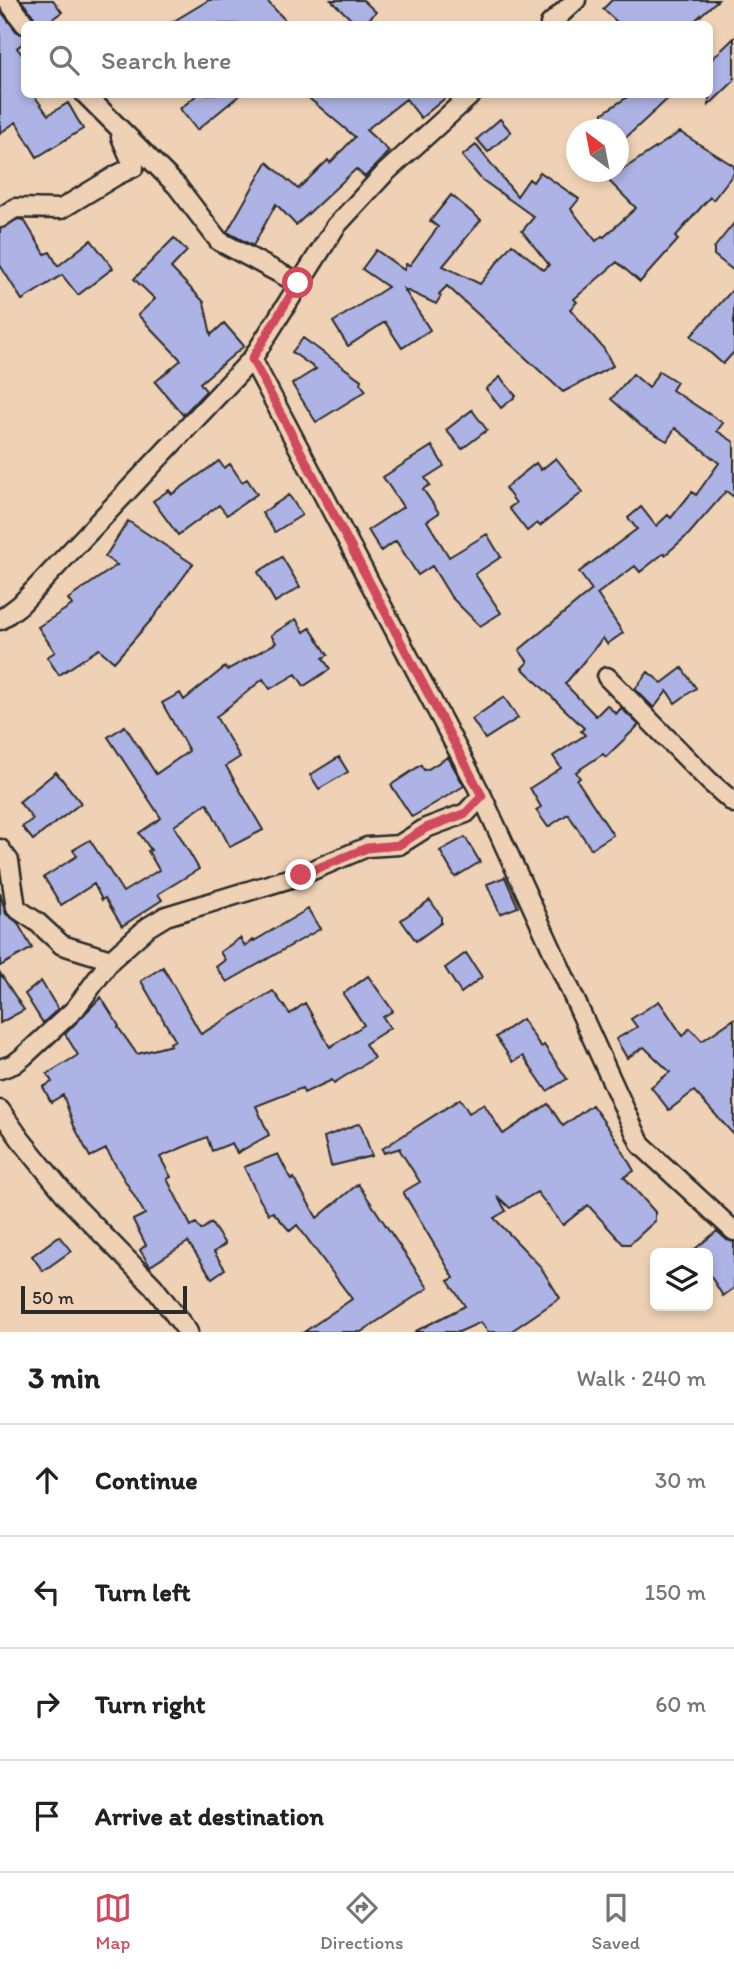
<!DOCTYPE html>
<html lang="en">
<head>
<meta charset="utf-8">
<style>
  :root { --surface:#fff; --page:#f6f6f6; --text:#222; --muted:#767676; --line:#e0e0e0; --accent:#d1495b }
  body { margin:0; font-family:Itim,sans-serif; background:var(--page); color:var(--text) }
  .controls { position:absolute; right:21px; bottom:21px; display:grid; overflow:hidden; border-radius:10px; box-shadow:0 4px 10px #0003 }
  .controls button { width:63px; height:63px; display:grid; place-items:center; padding:0; border:0; border-bottom:2px solid var(--line); background:var(--surface); color:var(--text); font:35px sans-serif }
  .compass { position:absolute; left:566px; top:119px; width:63px; height:63px; border-radius:50%; background:var(--surface); box-shadow:0 4px 10px #0003; rotate:328deg }
  .scale { position:absolute; left:21px; bottom:18px; width:166px; box-sizing:border-box; padding-left:7px; border:4px solid #2b2b2b; border-top:0; font-size:19px; line-height:24px; white-space:nowrap; color:#2b2b2b; -webkit-text-stroke:5px #efd2b5; paint-order:stroke }
  .stop { position:absolute; width:21px; height:21px; margin:-16px; border:5px solid #d1495b; border-radius:50%; background:#fff }
  .stop.end { background:#d1495b; border-color:#fff; box-shadow:0 2px 7px #0008 }
  .list { margin:0; padding:0; list-style:none }
  h2 { display:flex; justify-content:space-between; align-items:center; height:91px; margin:0; padding:0 28px; font-size:30px }
  h2 small { font-size:23px; font-weight:400; color:var(--muted) }
  .list li { display:grid; grid-template-columns:46px 1fr auto; gap:21px; align-items:center; box-sizing:border-box; height:112px; padding:0 28px; border-top:2px solid var(--line) }
  .list b { display:block; font-size:26px; white-space:nowrap }
  .list em { font-size:23px; font-style:normal; color:var(--muted) }
  .icon { flex:none; width:38px; height:38px; fill:none; stroke:currentColor; stroke-width:2; stroke-linecap:round; stroke-linejoin:round }
  .map { position:relative; flex:none; width:734px; height:1332px; overflow:hidden }
  .search { position:absolute; background:var(--surface); box-shadow:0 4px 10px #0003; left:21px; right:21px; top:21px; height:77px; display:flex; align-items:center; gap:18px; box-sizing:border-box; padding:0 24px; border-radius:10px; color:var(--muted); font-size:26px }
  .sheet { height:539px; background:var(--surface) }
  nav { display:flex; justify-content:space-around; align-items:center; box-sizing:border-box; height:98px; border-top:2px solid var(--line); background:var(--surface); font-size:19px; color:var(--muted) }
  nav a { display:grid; justify-items:center; gap:4px }
  nav .on { color:var(--accent) }
  .map>svg:first-child { display:block }
  .building { fill:#adb3e4; stroke:#2b2b2b; stroke-width:2 }
  .lines { fill:none; stroke-linecap:round; stroke-linejoin:round }
  .street-casing { stroke:#2b2b2b; stroke-width:23 }
  .street { stroke:#efd2b5; stroke-width:18 }
  .route { stroke:#d1495b; stroke-width:9 }
</style>
</head>
<body>
<div class="map">
<svg width="734" height="1332" viewBox="0 0 734 1332">
  <rect width="100%" height="100%" fill="#efd2b5"/>
  <filter id="ink" filterUnits="userSpaceOnUse"><feTurbulence type="fractalNoise" baseFrequency=".0143" numOctaves="2"/><feDisplacementMap in="SourceGraphic" scale="14" xChannelSelector="R" yChannelSelector="G"/><feConvolveMatrix kernelMatrix="1 2 1 2 8 2 1 2 1" color-interpolation-filters="sRGB"/></filter>
  <g filter="url(#ink)">
    <path class="building" d="M 21,0 L 53,0 L 62,12 L 45,24 L 36,24 L 34,17 Z
      M 209,0 L 266,0 L 289,24 L 169,24 Z
      M 331,0 L 363,0 L 376,12 L 364,24 L 356,24 Z
      M 612,0 L 718,0 L 691,24 L 619,24 L 603,9 Z
      M 0,10 L 16,31 L 24,35 L 24,42 L 17,48 L 24,57 L 24,94 L 33,94 L 48,115 L 68,103 L 83,129 L 37,157 L 16,122 L 0,133 Z
      M 734,38 L 734,81 L 709,105 L 710,61 Z
      M 198,94 L 241,94 L 197,130 L 180,109 Z
      M 304,94 L 450,94 L 421,118 L 406,99 L 366,130 L 389,151 L 365,177 L 356,169 L 296,225 L 276,204 L 253,246 L 227,232 L 267,162 L 298,189 L 328,160 L 330,163 L 355,137 Z
      M 632,94 L 673,94 L 619,144 L 619,130 L 609,130 L 603,120 L 603,113 Z
      M 500,119 L 511,132 L 488,152 L 477,139 Z
      M 680,132 L 734,166 L 734,173 L 713,200 L 710,197 L 675,237 L 678,240 L 640,282 L 617,262 L 574,299 L 577,302 L 570,309 L 604,349 L 613,366 L 563,392 L 447,286 L 439,294 L 441,296 L 436,304 L 404,289 L 430,330 L 402,348 L 385,322 L 348,346 L 333,322 L 388,287 L 362,269 L 376,250 L 404,270 L 406,264 L 410,265 L 438,227 L 430,221 L 451,195 L 481,220 L 443,266 L 480,284 L 512,244 L 544,270 L 549,265 L 522,231 L 534,217 L 481,179 L 462,156 L 476,145 L 517,196 L 529,179 L 533,182 L 540,172 L 579,199 L 571,209 L 596,241 L 602,236 L 604,237 L 636,208 L 600,172 L 619,172 Z
      M 18,219 L 24,220 L 45,254 L 50,252 L 58,266 L 91,240 L 113,268 L 78,295 L 62,275 L 22,300 L 0,265 L 0,229 Z
      M 734,223 L 734,271 L 714,255 L 714,248 Z
      M 174,238 L 187,251 L 171,268 L 204,302 L 211,335 L 224,323 L 244,346 L 200,383 L 206,391 L 183,415 L 155,382 L 181,360 L 138,315 L 155,299 L 134,279 Z
      M 734,288 L 734,352 L 723,364 L 691,336 Z
      M 303,338 L 361,380 L 360,383 L 366,391 L 316,422 L 292,384 L 316,369 L 292,352 Z
      M 659,371 L 677,382 L 672,390 L 723,423 L 717,431 L 734,442 L 734,497 L 726,491 L 689,534 L 665,555 L 664,553 L 640,572 L 635,566 L 597,594 L 623,633 L 607,644 L 603,638 L 565,684 L 596,716 L 607,705 L 616,714 L 621,708 L 639,725 L 606,757 L 603,754 L 576,772 L 580,778 L 577,780 L 613,835 L 591,849 L 568,814 L 548,827 L 536,810 L 541,807 L 530,788 L 561,768 L 553,756 L 585,735 L 581,731 L 584,728 L 522,668 L 528,662 L 519,650 L 592,590 L 579,572 L 637,529 L 628,518 L 641,507 L 656,526 L 668,515 L 671,518 L 692,492 L 696,495 L 719,463 L 675,428 L 667,441 L 641,426 L 611,399 L 633,374 L 649,388 Z
      M 500,377 L 516,396 L 501,408 L 486,389 Z
      M 472,410 L 487,430 L 462,449 L 446,430 Z
      M 432,446 L 444,466 L 425,478 L 430,485 L 423,489 L 439,513 L 427,521 L 449,557 L 487,534 L 501,557 L 475,574 L 501,613 L 480,626 L 451,597 L 432,566 L 418,575 L 396,541 L 381,551 L 368,530 L 403,507 L 383,477 Z
      M 556,458 L 583,492 L 540,526 L 537,523 L 527,531 L 509,508 L 516,503 L 505,488 L 536,463 L 541,470 Z
      M 219,461 L 224,468 L 230,464 L 242,482 L 247,479 L 257,494 L 227,515 L 219,505 L 178,535 L 153,501 L 169,490 L 172,494 Z
      M 289,495 L 302,515 L 275,532 L 262,513 Z
      M 128,521 L 193,564 L 153,618 L 114,662 L 99,649 L 59,675 L 47,657 L 55,652 L 38,627 L 72,605 L 68,599 L 117,565 L 105,557 Z
      M 282,557 L 300,587 L 275,602 L 258,572 Z
      M 296,619 L 304,632 L 310,628 L 328,655 L 323,658 L 330,669 L 304,686 L 296,674 L 270,689 L 263,679 L 216,717 L 240,757 L 226,766 L 263,830 L 230,847 L 207,803 L 174,826 L 199,869 L 158,894 L 162,900 L 122,926 L 105,898 L 102,900 L 94,884 L 61,905 L 44,877 L 77,856 L 73,850 L 90,840 L 123,892 L 159,870 L 148,851 L 151,850 L 139,833 L 161,818 L 108,737 L 125,726 L 156,774 L 189,751 L 162,703 L 180,693 L 184,700 L 225,667 L 227,670 L 276,643 L 271,635 Z
      M 682,668 L 696,688 L 675,703 L 667,691 L 654,708 L 635,689 L 648,672 L 662,683 Z
      M 504,697 L 518,718 L 485,739 L 472,719 Z
      M 339,757 L 348,772 L 319,789 L 310,775 Z
      M 448,757 L 464,786 L 412,817 L 391,785 L 421,765 L 424,770 L 428,769 Z
      M 56,772 L 81,803 L 33,840 L 22,827 L 33,819 L 19,802 Z
      M 465,837 L 480,862 L 455,877 L 440,851 Z
      M 505,877 L 518,907 L 500,914 L 487,884 Z
      M 0,893 L 6,914 L 17,922 L 32,948 L 0,966 Z
      M 430,900 L 441,916 L 441,923 L 416,941 L 401,920 Z
      M 308,909 L 320,929 L 227,982 L 216,967 L 225,960 L 220,952 L 240,938 L 245,946 L 253,940 L 254,941 Z
      M 466,953 L 482,977 L 461,993 L 445,968 Z
      M 163,967 L 201,1034 L 273,991 L 290,1014 L 305,1003 L 330,1047 L 364,1025 L 343,994 L 368,976 L 393,1011 L 383,1017 L 390,1028 L 365,1044 L 374,1058 L 334,1083 L 332,1080 L 304,1093 L 302,1088 L 256,1106 L 269,1135 L 237,1153 L 232,1143 L 212,1151 L 207,1137 L 160,1157 L 171,1177 L 167,1179 L 191,1226 L 196,1223 L 201,1230 L 211,1223 L 225,1244 L 214,1252 L 225,1269 L 212,1278 L 188,1242 L 150,1266 L 140,1250 L 146,1245 L 133,1220 L 145,1214 L 106,1149 L 90,1157 L 74,1126 L 63,1095 L 51,1102 L 43,1087 L 52,1082 L 47,1074 L 78,1055 L 65,1034 L 101,997 L 119,1026 L 118,1027 L 137,1054 L 171,1045 L 170,1043 L 175,1040 L 141,981 Z
      M 0,973 L 24,1010 L 0,1023 Z
      M 41,981 L 58,1009 L 43,1023 L 25,994 Z
      M 659,1001 L 683,1036 L 690,1028 L 702,1041 L 734,1019 L 734,1135 L 694,1091 L 669,1110 L 651,1087 L 670,1072 L 644,1047 L 627,1058 L 616,1039 L 637,1027 L 631,1019 Z
      M 522,1019 L 541,1047 L 544,1045 L 567,1079 L 547,1091 L 523,1056 L 513,1062 L 496,1037 Z
      M 460,1099 L 469,1113 L 484,1104 L 503,1134 L 548,1104 L 563,1126 L 592,1105 L 614,1136 L 634,1171 L 624,1177 L 655,1212 L 655,1221 L 630,1244 L 623,1244 L 588,1205 L 563,1225 L 537,1192 L 510,1208 L 497,1196 L 506,1211 L 494,1218 L 540,1266 L 560,1298 L 510,1332 L 488,1332 L 481,1322 L 459,1332 L 414,1332 L 465,1306 L 448,1281 L 454,1278 L 403,1192 L 420,1182 L 399,1149 L 401,1148 L 384,1153 L 382,1149 Z
      M 360,1123 L 372,1156 L 331,1166 L 324,1137 Z
      M 278,1154 L 291,1180 L 294,1178 L 317,1218 L 358,1184 L 428,1288 L 361,1332 L 304,1332 L 352,1299 L 297,1225 L 290,1231 L 273,1212 L 269,1214 L 260,1200 L 244,1167 Z
      M 717,1231 L 727,1240 L 734,1242 L 734,1288 L 723,1296 L 708,1272 L 708,1253 L 690,1253 Z
      M 59,1236 L 71,1251 L 43,1271 L 32,1256 Z"/>
    <g class="lines">
      <g class="street-casing">
        <path id="street" d="M 7,0 L 25,24
          M 550,24 L 576,0
          M 85,94 L 177,186 L 219,241 L 298,283
          M 0,218 L 15,208 L 61,209 L 117,175 L 134,167 L 121,137
          M 252,359 L 482,796 L 641,1145 L 734,1231
          M 0,620 L 20,605 L 252,359 L 336,226 L 385,173 L 472,94
          M 607,677 L 709,781 L 734,803
          M 0,849 L 9,861 L 16,908 L 37,922 L 62,945 L 111,960
          M 0,1069 L 14,1064 L 23,1057 L 75,1009 L 111,960 L 148,927 L 166,916 L 301,875 L 367,847 L 399,845 L 426,828 L 466,813 L 482,796
          M 0,1110 L 21,1140 L 72,1203 L 153,1286 L 188,1332"/>
      </g>
      <use href="#street" class="street"/>
    </g>
  </g>
  <g class="lines" filter="url(#ink)">
    <path class="route" d="M 298,283 L 252,359 L 482,796 L 466,813 L 426,828 L 399,845 L 367,848 L 301,875"/>
  </g>
</svg>
<div class="controls">
<button><svg class="icon" aria-label="layers" viewBox="0 0 24 24"><path d="M12 4l9 5-9 5-9-5zM3 14l9 5 9-5"/></svg></button>
</div>
<svg class="compass" viewBox="-18 -18 36 36"><path d="M0-13l5 13h-10z" fill="#e53935"/><path d="M0 13l5-13h-10z" fill="#767676"/></svg>
<div class="scale">50 m</div>
<div class="stop" style="left:298px;top:283px"></div>
<div class="stop end" style="left:301px;top:875px"></div>
<div class="search"><svg class="icon" aria-label="search" viewBox="0 0 24 24"><circle cx="10" cy="10" r="6"/><path d="M15 15l6 6"/></svg>Search here</div>
</div>
<section class="sheet">
<h2>3 min<small>Walk · 240 m</small></h2>
<ul class="list">
<li><svg class="icon" aria-label="ahead" viewBox="0 0 24 24"><path d="M12 20V5M6 11l6-6 6 6"/></svg><div><b>Continue</b></div><em>30 m</em></li>
<li><svg class="icon" aria-label="left" viewBox="0 0 24 24"><path d="M17 20v-9H6M10 6l-5 5 5 5"/></svg><div><b>Turn left</b></div><em>150 m</em></li>
<li><svg class="icon" aria-label="right" viewBox="0 0 24 24"><path d="M7 20v-9h11M14 6l5 5-5 5"/></svg><div><b>Turn right</b></div><em>60 m</em></li>
<li><svg class="icon" aria-label="arrive" viewBox="0 0 24 24"><path d="M6 21V4h12l-3 4 3 4H6"/></svg><div><b>Arrive at destination</b></div></li>
</ul>
</section>
<nav>
<a class="on"><svg class="icon" aria-label="map" viewBox="0 0 24 24"><path d="M3 6l6-2 6 2 6-2v14l-6 2-6-2-6 2zM9 4v14M15 6v14"/></svg>Map</a>
<a><svg class="icon" aria-label="directions" viewBox="0 0 24 24"><path d="M12 3l9 9-9 9-9-9zM9 14v-3h6M13 9l2 2-2 2"/></svg>Directions</a>
<a><svg class="icon" aria-label="saved" viewBox="0 0 24 24"><path d="M7 4h10v16l-5-4-5 4z"/></svg>Saved</a>
</nav>
</body>
</html>
